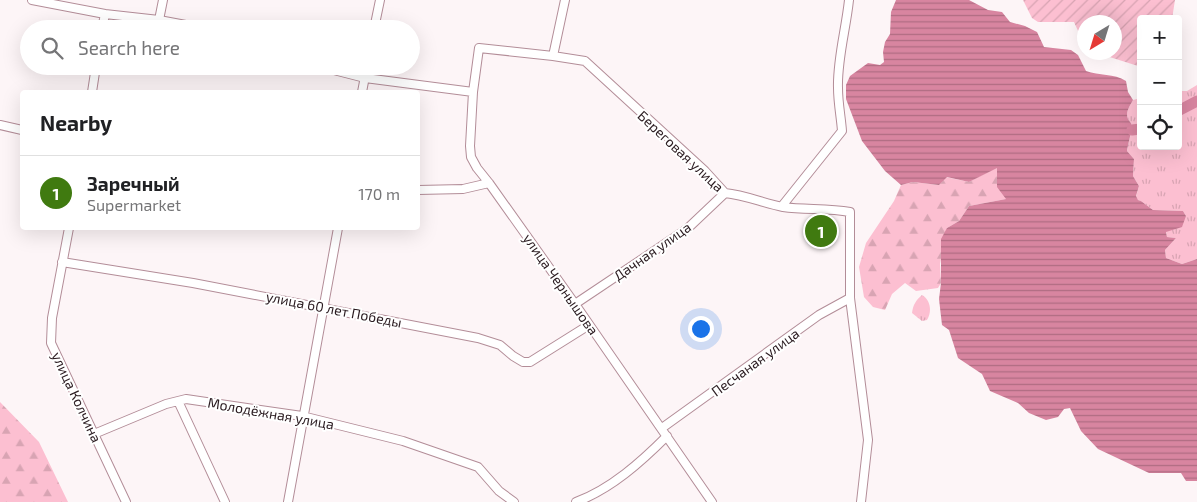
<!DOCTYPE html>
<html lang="en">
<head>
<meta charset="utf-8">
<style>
  :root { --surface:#fff; --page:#f2f2f2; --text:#202124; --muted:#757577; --line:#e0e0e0; --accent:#407a10 }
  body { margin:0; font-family:"Exo 2",sans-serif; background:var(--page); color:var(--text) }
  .controls { position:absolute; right:15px; top:15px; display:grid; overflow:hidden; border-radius:5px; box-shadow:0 5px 20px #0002 }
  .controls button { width:45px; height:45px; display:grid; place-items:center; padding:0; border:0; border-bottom:1px solid var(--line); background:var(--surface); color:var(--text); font:25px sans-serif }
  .compass { position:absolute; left:1077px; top:15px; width:45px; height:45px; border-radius:50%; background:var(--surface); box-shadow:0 5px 20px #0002; rotate:218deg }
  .you { position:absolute; left:700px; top:328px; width:18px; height:18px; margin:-12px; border:4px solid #fff; border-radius:50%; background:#1a73e8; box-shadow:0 0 0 8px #1a73e833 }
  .badge { display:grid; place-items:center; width:32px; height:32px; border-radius:50%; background:var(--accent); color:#fff; font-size:16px; font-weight:700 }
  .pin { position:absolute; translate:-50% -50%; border:2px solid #fff; box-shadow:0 1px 5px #0006 }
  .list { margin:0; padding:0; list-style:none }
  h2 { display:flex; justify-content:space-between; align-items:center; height:65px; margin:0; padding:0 20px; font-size:21px }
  h2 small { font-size:16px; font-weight:400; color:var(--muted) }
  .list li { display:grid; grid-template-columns:32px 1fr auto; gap:15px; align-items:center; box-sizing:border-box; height:75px; padding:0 20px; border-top:1px solid var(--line) }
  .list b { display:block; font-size:19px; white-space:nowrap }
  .list p { margin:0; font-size:16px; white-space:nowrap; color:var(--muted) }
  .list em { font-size:16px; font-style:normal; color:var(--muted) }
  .icon { flex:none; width:28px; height:28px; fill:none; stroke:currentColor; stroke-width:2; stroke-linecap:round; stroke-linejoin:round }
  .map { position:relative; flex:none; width:1197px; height:502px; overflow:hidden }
  .search { position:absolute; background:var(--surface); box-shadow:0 5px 20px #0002; left:20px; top:20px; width:400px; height:55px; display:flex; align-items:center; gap:12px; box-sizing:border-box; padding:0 18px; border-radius:28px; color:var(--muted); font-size:19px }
  .panel { position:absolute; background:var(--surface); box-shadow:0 5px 20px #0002; left:20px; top:90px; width:400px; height:140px; border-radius:5px }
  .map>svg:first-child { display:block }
  .grass { fill:url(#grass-tufts) }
  .forest { fill:url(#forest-firs) }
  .garden { fill:url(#garden-furrows) }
  .water { fill:url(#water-rules) }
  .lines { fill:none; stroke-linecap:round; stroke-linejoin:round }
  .river { stroke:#d885a0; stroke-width:11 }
  .minor-casing { stroke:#b38d98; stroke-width:10 }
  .minor { stroke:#fff; stroke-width:8 }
  .labels { text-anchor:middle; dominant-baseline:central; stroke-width:4; stroke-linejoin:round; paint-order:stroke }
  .street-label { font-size:14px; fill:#2b1c21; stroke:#fff }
</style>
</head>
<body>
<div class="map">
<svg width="1197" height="502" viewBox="0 0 1197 502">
  <defs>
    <pattern id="grass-tufts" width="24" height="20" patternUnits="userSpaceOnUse" patternTransform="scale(1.25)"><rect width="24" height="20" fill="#fcbfd1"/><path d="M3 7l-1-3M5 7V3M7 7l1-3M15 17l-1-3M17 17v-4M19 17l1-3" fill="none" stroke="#d8a4b3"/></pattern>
    <pattern id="forest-firs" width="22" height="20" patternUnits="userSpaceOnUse" patternTransform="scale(1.25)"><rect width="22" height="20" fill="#fcbfd1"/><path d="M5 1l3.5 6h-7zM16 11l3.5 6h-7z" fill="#d8a4b3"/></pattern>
    <pattern id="garden-furrows" width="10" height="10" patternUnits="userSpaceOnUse" patternTransform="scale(1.25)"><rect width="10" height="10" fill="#fcbfd1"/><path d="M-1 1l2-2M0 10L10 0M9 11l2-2" fill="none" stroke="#d8a4b3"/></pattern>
    <pattern id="water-rules" width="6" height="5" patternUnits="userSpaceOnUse" patternTransform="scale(1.25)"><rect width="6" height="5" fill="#d885a0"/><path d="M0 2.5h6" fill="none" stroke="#af6c82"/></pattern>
  </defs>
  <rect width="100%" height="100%" fill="#fdf5f7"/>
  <path class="grass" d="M 1197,85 L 1197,259 L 1182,264 L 1166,258 L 1165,250 L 1176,238 L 1167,237 L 1166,231 L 1186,216 L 1183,211 L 1153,210 L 1141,201 L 1138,200 L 1136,197 L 1139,186 L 1133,176 L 1134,159 L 1127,151 C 1128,145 1132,130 1132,127 C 1131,121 1131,124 1128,119 C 1125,112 1130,106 1133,100 L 1141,98 L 1141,146 L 1178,146 L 1178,91 L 1187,91 Z
    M 922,295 C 931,300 932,312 927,320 L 922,321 L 912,313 C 913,305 916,300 922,295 Z"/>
  <path class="forest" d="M 997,167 L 1006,199 L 969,206 L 959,221 L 947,228 L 940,264 L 941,283 L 938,288 L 916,291 L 905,283 L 892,294 L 885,310 L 873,307 L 864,297 L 859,267 L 866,243 L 894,201 L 901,185 L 913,182 L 939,185 L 946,177 L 969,182 Z
    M 0,402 L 39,442 L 68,502 L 0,502 Z"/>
  <path class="garden" d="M 1023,0 L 1175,0 L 1172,19 L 1141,19 L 1141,65 L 1138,66 L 1097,53 L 1114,52 L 1114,22 L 1084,22 L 1084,44 L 1074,22 L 1038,22 L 1032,18 Z"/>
  <path class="water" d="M 896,0 L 969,0 L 988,10 L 1002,12 L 1010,22 L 1025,26 L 1037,32 L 1044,47 L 1071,50 L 1078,55 L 1086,71 C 1099,76 1114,73 1126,81 L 1128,92 L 1133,100 C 1130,106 1125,112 1128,119 C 1131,124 1131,121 1132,127 C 1132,129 1128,145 1127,151 L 1134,159 L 1133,176 L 1139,186 L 1136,196 L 1138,200 L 1141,201 L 1153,210 L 1183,211 L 1186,216 L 1182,227 L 1166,232 L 1167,237 L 1176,238 L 1165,250 L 1166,258 L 1182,264 L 1197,259 L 1197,481 L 1186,481 L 1181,473 L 1149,473 L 1098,449 L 1081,431 L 1070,408 L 1064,409 L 1058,417 L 1046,420 L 1029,413 L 1018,403 L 990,391 L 982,374 L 958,358 L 949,330 L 942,325 L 939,299 L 941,283 L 941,239 L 947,228 L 959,221 L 969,206 L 1006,199 L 997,187 L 997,168 L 969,182 L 947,177 L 939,185 L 913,182 L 901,185 L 885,171 L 862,141 L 846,99 L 846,85 L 850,76 L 868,63 L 880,65 L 884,62 L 883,52 L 885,42 L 890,34 L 891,12 Z"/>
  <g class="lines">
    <path class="river" d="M 1178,111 L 1197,101
      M 1132,130 L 1141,129"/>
    <g class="minor-casing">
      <path id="minor" d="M 32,0 L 105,14 L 159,20 L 207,29
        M 159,20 L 163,0
        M 102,29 L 105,14
        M 374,29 L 380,0
        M 553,56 L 565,0
        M 318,66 L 365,78 L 473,92
        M 92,92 L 96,66
        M 362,92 L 367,66
        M 0,125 L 22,130
        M 418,190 L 463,189 L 489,183
        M 782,206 L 842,131 C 841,117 838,103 838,88 C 837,60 846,29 849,0
        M 69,228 L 52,318 L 51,343 L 126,502
        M 62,262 L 193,283 L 478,338 L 500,345 L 513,356 L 523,362 L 530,362 L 589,325
        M 575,304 L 687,229 L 725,193
        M 178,401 L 225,502
        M 662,428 L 819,315 L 850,298
        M 94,434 L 166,404 L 186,399 L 302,416 L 403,441 L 478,467 L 499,491 L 514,502
        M 288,502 L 338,228
        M 576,502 C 611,489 641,462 667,436
        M 712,502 L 575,304 L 489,183 L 477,168 L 471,157 L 470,146 L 473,92 L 479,48 L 553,56 L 585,61 L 705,171 L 725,193 C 745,195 763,203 783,207 C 805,210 828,208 850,212 L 850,298 L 868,440 L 861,502"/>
    </g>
    <use href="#minor" class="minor"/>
  </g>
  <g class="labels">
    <g class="street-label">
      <text transform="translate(681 151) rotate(43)">Береговая улица</text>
      <text transform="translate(652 251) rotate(-35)">Дачная улица</text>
      <text transform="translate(561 284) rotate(55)">улица Чернышова</text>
      <text transform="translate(334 309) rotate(11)">улица 60 лет Победы</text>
      <text transform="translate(755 362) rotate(-36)">Песчаная улица</text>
      <text transform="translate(77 397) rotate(65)">улица Колчина</text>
      <text transform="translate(271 413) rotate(10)">Молодёжная улица</text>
    </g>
  </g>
</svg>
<div class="controls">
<button>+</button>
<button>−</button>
<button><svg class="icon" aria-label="locate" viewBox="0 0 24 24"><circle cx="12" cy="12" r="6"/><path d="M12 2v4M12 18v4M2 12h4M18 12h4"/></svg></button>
</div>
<svg class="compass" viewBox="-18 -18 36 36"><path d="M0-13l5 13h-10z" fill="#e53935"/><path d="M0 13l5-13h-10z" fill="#757577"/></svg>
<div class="you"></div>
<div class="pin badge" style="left:821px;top:231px">1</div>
<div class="search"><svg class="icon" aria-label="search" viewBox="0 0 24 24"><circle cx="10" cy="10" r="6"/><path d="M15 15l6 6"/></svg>Search here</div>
<section class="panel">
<h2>Nearby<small></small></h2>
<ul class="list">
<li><span class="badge">1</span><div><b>Заречный</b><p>Supermarket</p></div><em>170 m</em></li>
</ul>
</section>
</div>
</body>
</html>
